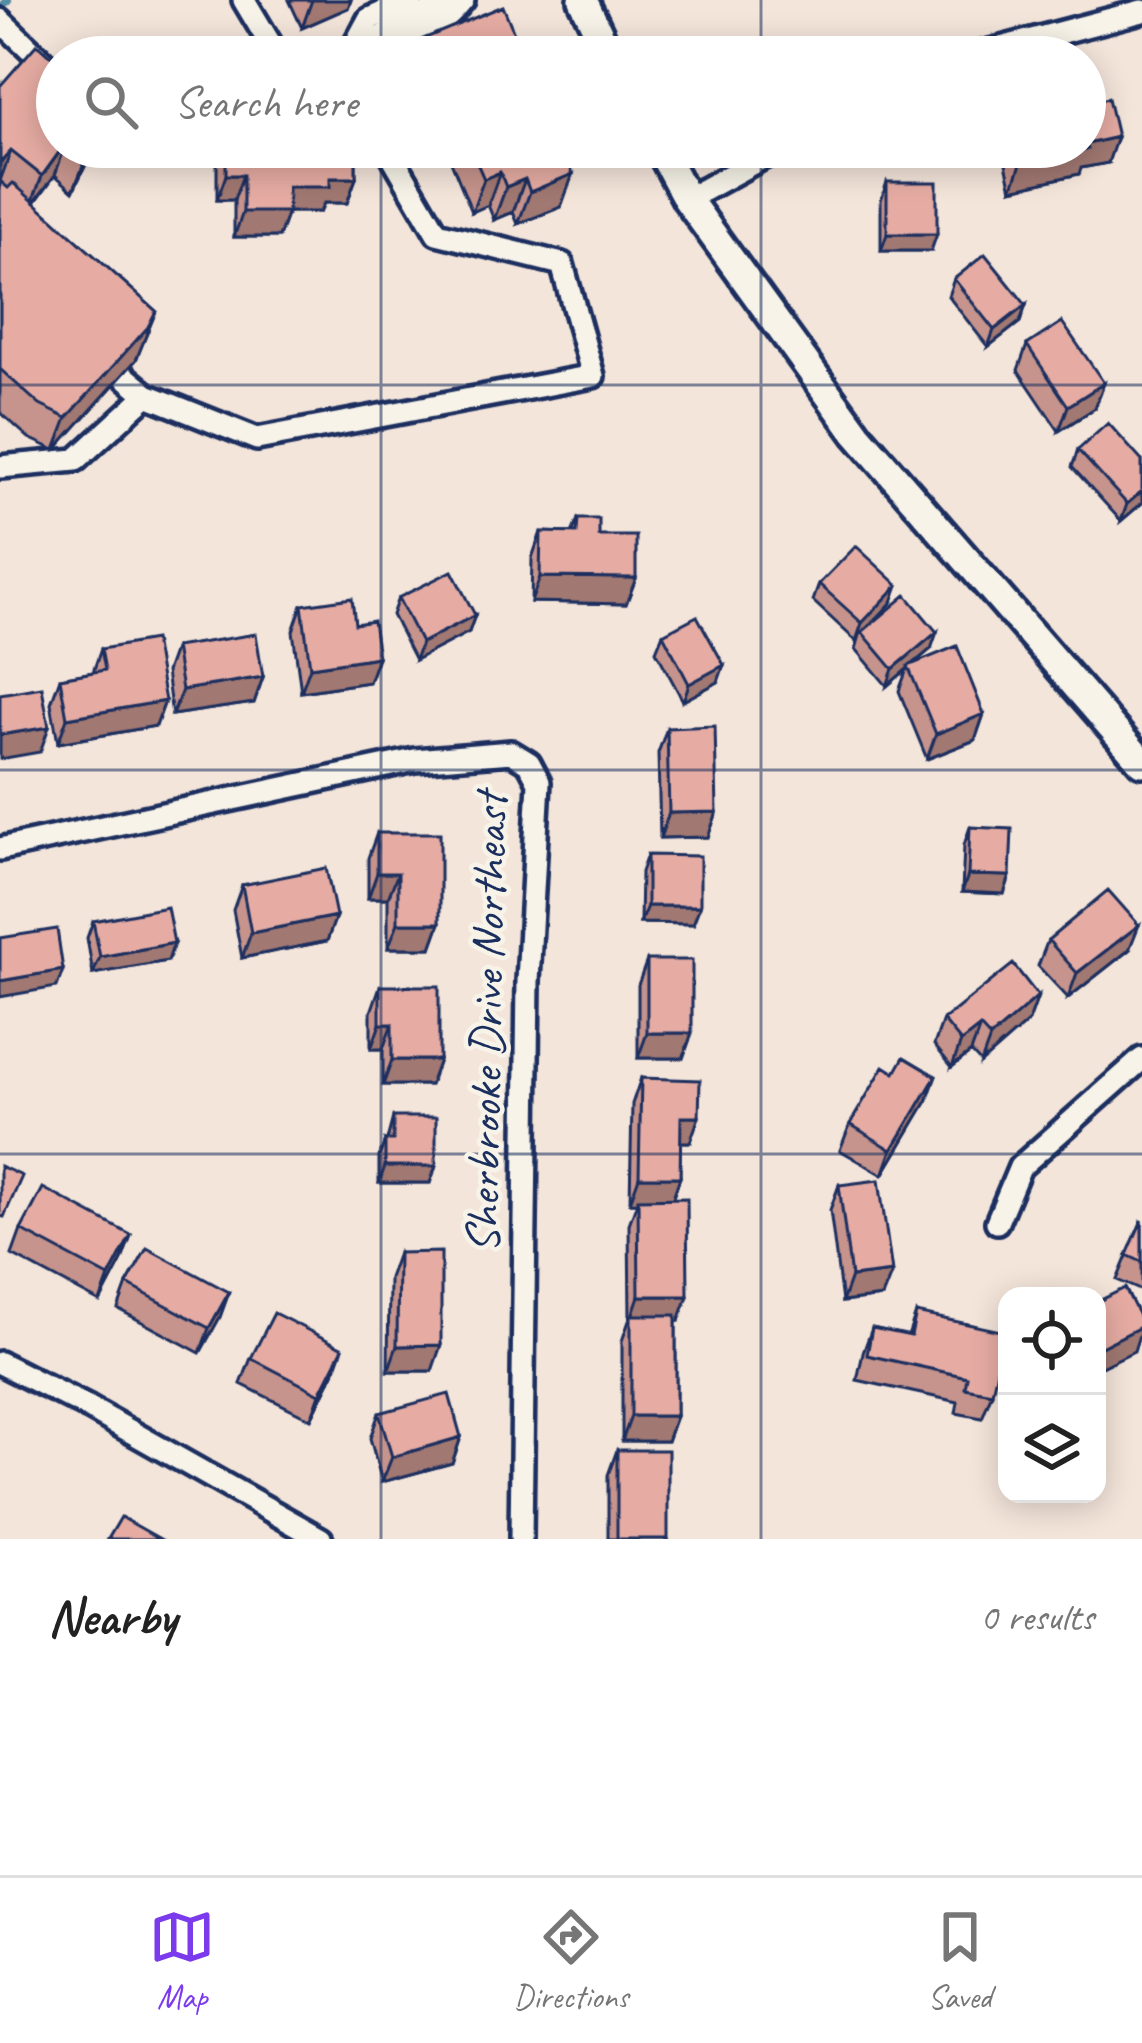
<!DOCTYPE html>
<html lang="en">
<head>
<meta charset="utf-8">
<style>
  :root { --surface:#fff; --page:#f2f2f2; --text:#222; --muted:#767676; --line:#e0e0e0; --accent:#7c3aed }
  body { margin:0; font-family:Caveat,sans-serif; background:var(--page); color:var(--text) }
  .controls { position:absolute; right:36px; bottom:36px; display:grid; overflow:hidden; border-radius:24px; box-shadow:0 6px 30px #0003 }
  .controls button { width:108px; height:108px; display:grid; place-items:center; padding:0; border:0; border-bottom:3px solid var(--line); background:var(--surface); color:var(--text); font:60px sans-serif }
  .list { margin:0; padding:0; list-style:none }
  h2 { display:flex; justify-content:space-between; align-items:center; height:156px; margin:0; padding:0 48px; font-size:51px }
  h2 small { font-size:39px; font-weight:400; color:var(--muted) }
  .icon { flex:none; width:66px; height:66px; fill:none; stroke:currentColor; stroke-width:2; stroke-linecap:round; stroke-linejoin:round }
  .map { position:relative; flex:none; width:1142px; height:1539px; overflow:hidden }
  .search { position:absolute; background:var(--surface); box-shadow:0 6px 30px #0003; left:36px; right:36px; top:36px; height:132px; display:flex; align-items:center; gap:30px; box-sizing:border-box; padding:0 42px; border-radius:66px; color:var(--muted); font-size:45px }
  .sheet { height:336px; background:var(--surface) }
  nav { display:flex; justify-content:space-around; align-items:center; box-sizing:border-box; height:168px; border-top:3px solid var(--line); background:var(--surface); font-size:33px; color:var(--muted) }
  nav a { display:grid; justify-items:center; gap:6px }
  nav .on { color:var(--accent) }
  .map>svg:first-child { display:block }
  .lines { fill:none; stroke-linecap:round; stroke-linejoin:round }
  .stream { stroke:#558da5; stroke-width:8 }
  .minor-casing { stroke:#1b2f5e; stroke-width:30 }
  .tertiary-casing { stroke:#1b2f5e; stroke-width:36 }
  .minor { stroke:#f7f3e8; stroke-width:21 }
  .tertiary { stroke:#f7f3e8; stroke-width:27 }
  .wall { fill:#c6948c; stroke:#1b2f5e; stroke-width:3 }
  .shaded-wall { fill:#a17872; stroke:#1b2f5e; stroke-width:3 }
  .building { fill:#e6aca3; stroke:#1b2f5e; stroke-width:3 }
  .grid { fill:none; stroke:#1b2f5e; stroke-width:3; stroke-opacity:0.55 }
  .labels { text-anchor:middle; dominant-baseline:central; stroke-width:9; stroke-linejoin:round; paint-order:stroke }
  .street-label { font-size:48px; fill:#1b2f5e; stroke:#f7f3e8 }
</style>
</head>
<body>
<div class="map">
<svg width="1142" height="1539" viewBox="0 0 1142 1539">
  <rect width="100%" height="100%" fill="#f4e5da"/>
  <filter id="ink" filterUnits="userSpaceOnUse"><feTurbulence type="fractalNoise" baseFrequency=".00833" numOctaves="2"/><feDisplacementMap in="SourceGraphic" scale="24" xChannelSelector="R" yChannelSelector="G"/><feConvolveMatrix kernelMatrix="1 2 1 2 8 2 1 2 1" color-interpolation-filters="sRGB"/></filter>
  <g filter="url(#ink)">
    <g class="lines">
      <path class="stream" d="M 0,7 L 8,0"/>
      <g class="minor-casing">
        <path id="minor" d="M 244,0 L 278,57
          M 0,20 L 57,75
          M 353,51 L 455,0
          M 350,52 C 398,50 432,38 463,0
          M 351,52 L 369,19 L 412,0
          M 967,57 L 1142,11
          M 687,199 L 782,147
          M 123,375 L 147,395
          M 0,467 L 76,460 L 147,395 L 257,439 L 593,376 L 562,264 L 437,233 L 387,147
          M 0,849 L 415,760 L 511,752 L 529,763 L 539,782 L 528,981 L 521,1539
          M 997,1222 L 1020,1167 L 1142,1059
          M 0,1363 L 89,1408 L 321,1539"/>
      </g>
      <g class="tertiary-casing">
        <path id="tertiary" d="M 583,0 L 610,57
          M 659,147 L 687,199 L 857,434 L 1142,762"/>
      </g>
      <use href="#minor" class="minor"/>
      <use href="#tertiary" class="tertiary"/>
    </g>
    <path class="wall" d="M 289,0 L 351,0 L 348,8 L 302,28 Z
      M 0,86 L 57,147 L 97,147 L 91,154 L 73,191 L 55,175 L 35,203 L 156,311 L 136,360 L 55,450 L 29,438 L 0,412 Z
      M 223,147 L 356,147 L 356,178 L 347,203 L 324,203 L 320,212 L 288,212 L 279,237 L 234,237 L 234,200 L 217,200 L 217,163 Z
      M 445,147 L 561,147 L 561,207 L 518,224 L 513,212 L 494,220 L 488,205 L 472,212 Z
      M 1002,147 L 1085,147 L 1108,163 L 1081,168 L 1079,174 L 1012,189 Z
      M 887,182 L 931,251 L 881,251 L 881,200 Z
      M 954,279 L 1026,305 L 1020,322 L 988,347 L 948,296 Z
      M 1027,345 L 1104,383 L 1095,408 L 1059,431 L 1018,370 Z
      M 1078,450 L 1142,461 L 1142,503 L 1121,521 L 1072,467 Z
      M 578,519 L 599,536 L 636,578 L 626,604 L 531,602 L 532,558 L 541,532 L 572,533 Z
      M 819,584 L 892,602 L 872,623 L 931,649 L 914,663 L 984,714 L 975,740 L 927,759 L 899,691 L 907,669 L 887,686 L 856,649 L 860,635 L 856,641 L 813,601 Z
      M 398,598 L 475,615 L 469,632 L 415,660 L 392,615 Z
      M 302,605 L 355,624 L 378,657 L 369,682 L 301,692 L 293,631 Z
      M 663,634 L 718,682 L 683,701 L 656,651 Z
      M 175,647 L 263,677 L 254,703 L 172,715 L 166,672 Z
      M 101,649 L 165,701 L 156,726 L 58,743 L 51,703 L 60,678 L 93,672 Z
      M 667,728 L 717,812 L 708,837 L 660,838 L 658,753 Z
      M 970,827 L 1010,876 L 1004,894 L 962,892 L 964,845 Z
      M 377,833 L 440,923 L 431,948 L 388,948 L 388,898 L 368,898 L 368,858 Z
      M 647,855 L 693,924 L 640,923 L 641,872 Z
      M 242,885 L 336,916 L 327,941 L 242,958 L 233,910 Z
      M 93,921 L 174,943 L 168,961 L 93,974 L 87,938 Z
      M 1048,940 L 1129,950 L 1068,998 L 1038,966 Z
      M 647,960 L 692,1033 L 683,1058 L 638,1058 L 638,985 Z
      M 380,986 L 439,1060 L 430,1085 L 383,1085 L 383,1049 L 371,1049 L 371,1012 Z
      M 1038,996 L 1029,1021 L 981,1063 L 971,1052 L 952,1067 L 934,1045 L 943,1020 Z
      M 641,1078 L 690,1142 L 680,1142 L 680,1177 L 672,1198 L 679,1321 L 676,1321 L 676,1416 L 667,1441 L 622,1441 L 622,1341 L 630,1318 L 629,1224 L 637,1202 L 630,1202 L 632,1104 Z
      M 927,1101 L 883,1175 L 840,1150 L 850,1124 Z
      M 393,1117 L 436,1166 L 430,1183 L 379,1183 L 379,1157 L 385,1140 L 387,1140 Z
      M 839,1185 L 882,1297 L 842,1302 L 830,1210 Z
      M 1142,1220 L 1142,1291 L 1117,1280 Z
      M 21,1230 L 131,1235 L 122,1260 L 100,1302 L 12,1255 Z
      M 398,1253 L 432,1371 L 388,1371 L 389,1278 Z
      M 127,1284 L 229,1292 L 220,1317 L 200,1353 L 118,1309 Z
      M 916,1313 L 992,1393 L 982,1418 L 956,1413 L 958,1402 L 857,1380 L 863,1353 L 872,1328 L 908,1336 Z
      M 251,1358 L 334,1373 L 311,1419 L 241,1384 Z
      M 379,1413 L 461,1437 L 452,1463 L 382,1482 L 370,1438 Z
      M 617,1450 L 668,1539 L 608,1539 L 608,1475 Z"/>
    <path class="shaded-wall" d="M 312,0 L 351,0 L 348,8 L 302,28 Z
      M 1117,137 L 1108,163 L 1081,168 L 1079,174 L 1012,189 L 1021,164 L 1087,144 Z
      M 63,147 L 65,147 L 55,175 L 30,208 L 42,176 Z
      M 91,147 L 97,147 L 91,154 L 73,191 Z
      M 11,151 L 0,181 L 0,163 Z
      M 500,172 L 488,205 L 472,212 L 484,179 Z
      M 573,174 L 561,207 L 518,224 L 530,192 Z
      M 226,175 L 243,175 L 234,200 L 217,200 Z
      M 330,178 L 356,178 L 347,203 L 324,203 L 320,212 L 288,212 L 279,237 L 234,237 L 243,212 L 288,187 Z
      M 525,179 L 513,212 L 494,220 L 506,187 Z
      M 887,234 L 937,234 L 931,251 L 881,251 Z
      M 1026,305 L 1020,322 L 988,347 L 994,330 Z
      M 156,311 L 136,360 L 55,450 L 67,418 Z
      M 1104,383 L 1095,408 L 1059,431 L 1068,406 Z
      M 1142,491 L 1142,503 L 1121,521 L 1127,504 Z
      M 540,577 L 636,578 L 626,604 L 531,602 Z
      M 898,585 L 892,602 L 863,633 L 862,632 L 856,641 L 862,623 Z
      M 475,615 L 469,632 L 415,660 L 421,643 Z
      M 937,632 L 931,649 L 887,686 L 893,669 Z
      M 378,657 L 369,682 L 301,692 L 310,667 Z
      M 724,665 L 718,682 L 683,701 L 689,684 Z
      M 263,677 L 254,703 L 172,715 L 182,690 Z
      M 165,701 L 156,726 L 58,743 L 67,718 Z
      M 984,714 L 975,740 L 927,759 L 936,734 Z
      M 49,727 L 40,752 L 0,759 L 0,735 Z
      M 717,812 L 708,837 L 660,838 L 669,813 Z
      M 377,873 L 398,873 L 388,898 L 368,898 Z
      M 968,875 L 1010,876 L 1004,894 L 962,892 Z
      M 647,906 L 700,906 L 693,924 L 640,923 Z
      M 336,916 L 327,941 L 242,958 L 251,933 Z
      M 398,923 L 440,923 L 431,948 L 388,948 Z
      M 1139,925 L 1129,950 L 1068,998 L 1077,973 Z
      M 174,943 L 168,961 L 93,974 L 100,957 Z
      M 63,970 L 57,987 L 0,997 L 0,981 Z
      M 1038,996 L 1029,1021 L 981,1063 L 990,1038 Z
      M 380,1024 L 392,1024 L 383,1049 L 371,1049 Z
      M 980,1027 L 971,1052 L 952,1067 L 961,1042 Z
      M 647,1033 L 692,1033 L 683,1058 L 638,1058 Z
      M 392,1060 L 439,1060 L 430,1085 L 383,1085 Z
      M 936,1076 L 927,1101 L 883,1175 L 892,1150 Z
      M 681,1117 L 699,1117 L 690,1142 L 672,1142 Z
      M 385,1166 L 436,1166 L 430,1183 L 379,1183 Z
      M 639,1177 L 680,1177 L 671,1203 L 630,1202 Z
      M 131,1235 L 122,1260 L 100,1302 L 109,1277 Z
      M 892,1272 L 882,1297 L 842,1302 L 851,1277 Z
      M 229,1292 L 220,1317 L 200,1353 L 209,1328 Z
      M 639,1296 L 688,1296 L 679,1321 L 630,1322 Z
      M 1142,1326 L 1134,1351 L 1097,1369 L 1097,1349 Z
      M 441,1345 L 432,1371 L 388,1371 L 397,1346 Z
      M 343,1348 L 334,1373 L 311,1419 L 320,1394 Z
      M 631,1416 L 676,1416 L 667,1441 L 622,1441 Z
      M 461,1437 L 452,1463 L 382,1482 L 392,1457 Z"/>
    <path class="building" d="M 503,6 L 524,57 L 410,57 L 406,46 Z
      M 37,44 L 57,62 L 57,147 L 63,147 L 42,176 L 11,151 L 0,163 L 0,86 Z
      M 1108,98 L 1117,137 L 1087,144 L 1088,149 L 1021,164 L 1017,147 L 1085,147 L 1085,103 Z
      M 72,147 L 91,147 L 85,158 Z
      M 226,147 L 356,147 L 356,178 L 330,178 L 330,187 L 288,187 L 288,212 L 243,212 L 243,175 L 226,175 Z
      M 470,147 L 561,147 L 573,174 L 530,192 L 525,179 L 506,187 L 500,172 L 484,179 Z
      M 0,181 L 8,188 L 13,183 L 156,311 L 148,327 L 67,418 L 40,405 L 0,369 Z
      M 887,182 L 937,182 L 937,234 L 887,234 Z
      M 985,254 L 1026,305 L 994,330 L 954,279 Z
      M 1062,322 L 1104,383 L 1068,406 L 1027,345 Z
      M 1108,423 L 1142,461 L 1142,491 L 1127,504 L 1078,450 Z
      M 578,519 L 599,519 L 599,536 L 636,536 L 636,578 L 540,577 L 541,532 L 577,533 Z
      M 856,546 L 898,585 L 862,623 L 819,584 Z
      M 452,571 L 475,615 L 421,643 L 398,598 Z
      M 906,595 L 937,632 L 893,669 L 862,632 Z
      M 352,598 L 355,624 L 373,621 L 378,657 L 310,667 L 302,605 Z
      M 697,616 L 724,665 L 689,684 L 663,634 Z
      M 256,634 L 263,677 L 182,690 L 175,647 Z
      M 154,640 L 165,701 L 67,718 L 60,678 L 105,670 L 101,649 Z
      M 957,646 L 984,714 L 936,734 L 908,666 Z
      M 42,687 L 49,727 L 0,735 L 0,694 Z
      M 715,726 L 717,812 L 669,813 L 667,728 Z
      M 970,827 L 1012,829 L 1010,876 L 968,875 Z
      M 377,833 L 440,833 L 440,923 L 398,923 L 398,873 L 377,873 Z
      M 647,855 L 700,856 L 700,906 L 647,906 Z
      M 326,868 L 336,916 L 251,933 L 242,885 Z
      M 1108,890 L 1139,925 L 1077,973 L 1048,940 Z
      M 167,907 L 174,943 L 100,957 L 93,921 Z
      M 57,929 L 63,970 L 0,981 L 0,938 Z
      M 647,960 L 692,960 L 692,1033 L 647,1033 Z
      M 1013,964 L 1038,996 L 990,1038 L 980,1027 L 961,1042 L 943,1020 Z
      M 380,986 L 439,986 L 439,1060 L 392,1060 L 392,1024 L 380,1024 Z
      M 904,1057 L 936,1076 L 892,1150 L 850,1124 L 884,1066 L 895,1073 Z
      M 641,1078 L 700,1080 L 699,1117 L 681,1117 L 680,1177 L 639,1177 Z
      M 393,1117 L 436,1117 L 436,1166 L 385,1166 L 385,1140 L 393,1140 Z
      M 0,1166 L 22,1176 L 4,1217 L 0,1216 Z
      M 879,1180 L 892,1272 L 851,1277 L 839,1185 Z
      M 43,1188 L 131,1235 L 109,1277 L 21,1230 Z
      M 687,1198 L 688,1296 L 639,1296 L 638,1199 Z
      M 1142,1220 L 1142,1262 L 1127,1255 Z
      M 147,1248 L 229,1292 L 209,1328 L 127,1284 Z
      M 441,1252 L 441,1345 L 397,1346 L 398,1253 Z
      M 1125,1288 L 1142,1322 L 1142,1326 L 1097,1349 L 1097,1302 Z
      M 274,1313 L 343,1348 L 320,1394 L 251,1358 Z
      M 916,1313 L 1005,1332 L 992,1393 L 965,1388 L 967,1377 L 867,1355 L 872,1328 L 911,1336 Z
      M 631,1315 L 676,1315 L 676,1416 L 631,1416 Z
      M 449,1394 L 461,1437 L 392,1457 L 379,1413 Z
      M 617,1450 L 668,1450 L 668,1539 L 617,1539 Z
      M 121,1517 L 160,1539 L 108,1539 Z"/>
  </g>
  <path class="grid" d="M 381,0 L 381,57M 761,0 L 761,57M 381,147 L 381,1539M 761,147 L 761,1539M 0,385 L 1142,385M 0,770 L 1142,770M 0,1154 L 1142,1154"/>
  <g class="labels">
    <g class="street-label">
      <text transform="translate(486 1023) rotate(-89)">Sherbrooke Drive Northeast</text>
    </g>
  </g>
</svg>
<div class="controls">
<button><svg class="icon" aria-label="locate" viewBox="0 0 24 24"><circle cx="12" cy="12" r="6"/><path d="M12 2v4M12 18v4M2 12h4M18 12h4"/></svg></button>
<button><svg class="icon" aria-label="layers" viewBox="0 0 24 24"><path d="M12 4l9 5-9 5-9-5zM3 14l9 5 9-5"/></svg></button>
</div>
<div class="search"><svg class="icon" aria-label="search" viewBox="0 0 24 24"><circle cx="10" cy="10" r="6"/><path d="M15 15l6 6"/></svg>Search here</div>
</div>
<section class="sheet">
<h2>Nearby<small>0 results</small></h2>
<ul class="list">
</ul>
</section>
<nav>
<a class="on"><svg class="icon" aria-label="map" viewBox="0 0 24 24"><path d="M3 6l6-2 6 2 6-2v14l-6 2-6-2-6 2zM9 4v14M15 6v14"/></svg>Map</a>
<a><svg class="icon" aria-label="directions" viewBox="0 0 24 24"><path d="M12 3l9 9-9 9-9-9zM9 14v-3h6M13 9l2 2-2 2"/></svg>Directions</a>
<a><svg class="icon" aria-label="saved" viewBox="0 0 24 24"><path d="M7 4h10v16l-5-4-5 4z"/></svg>Saved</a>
</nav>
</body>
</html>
